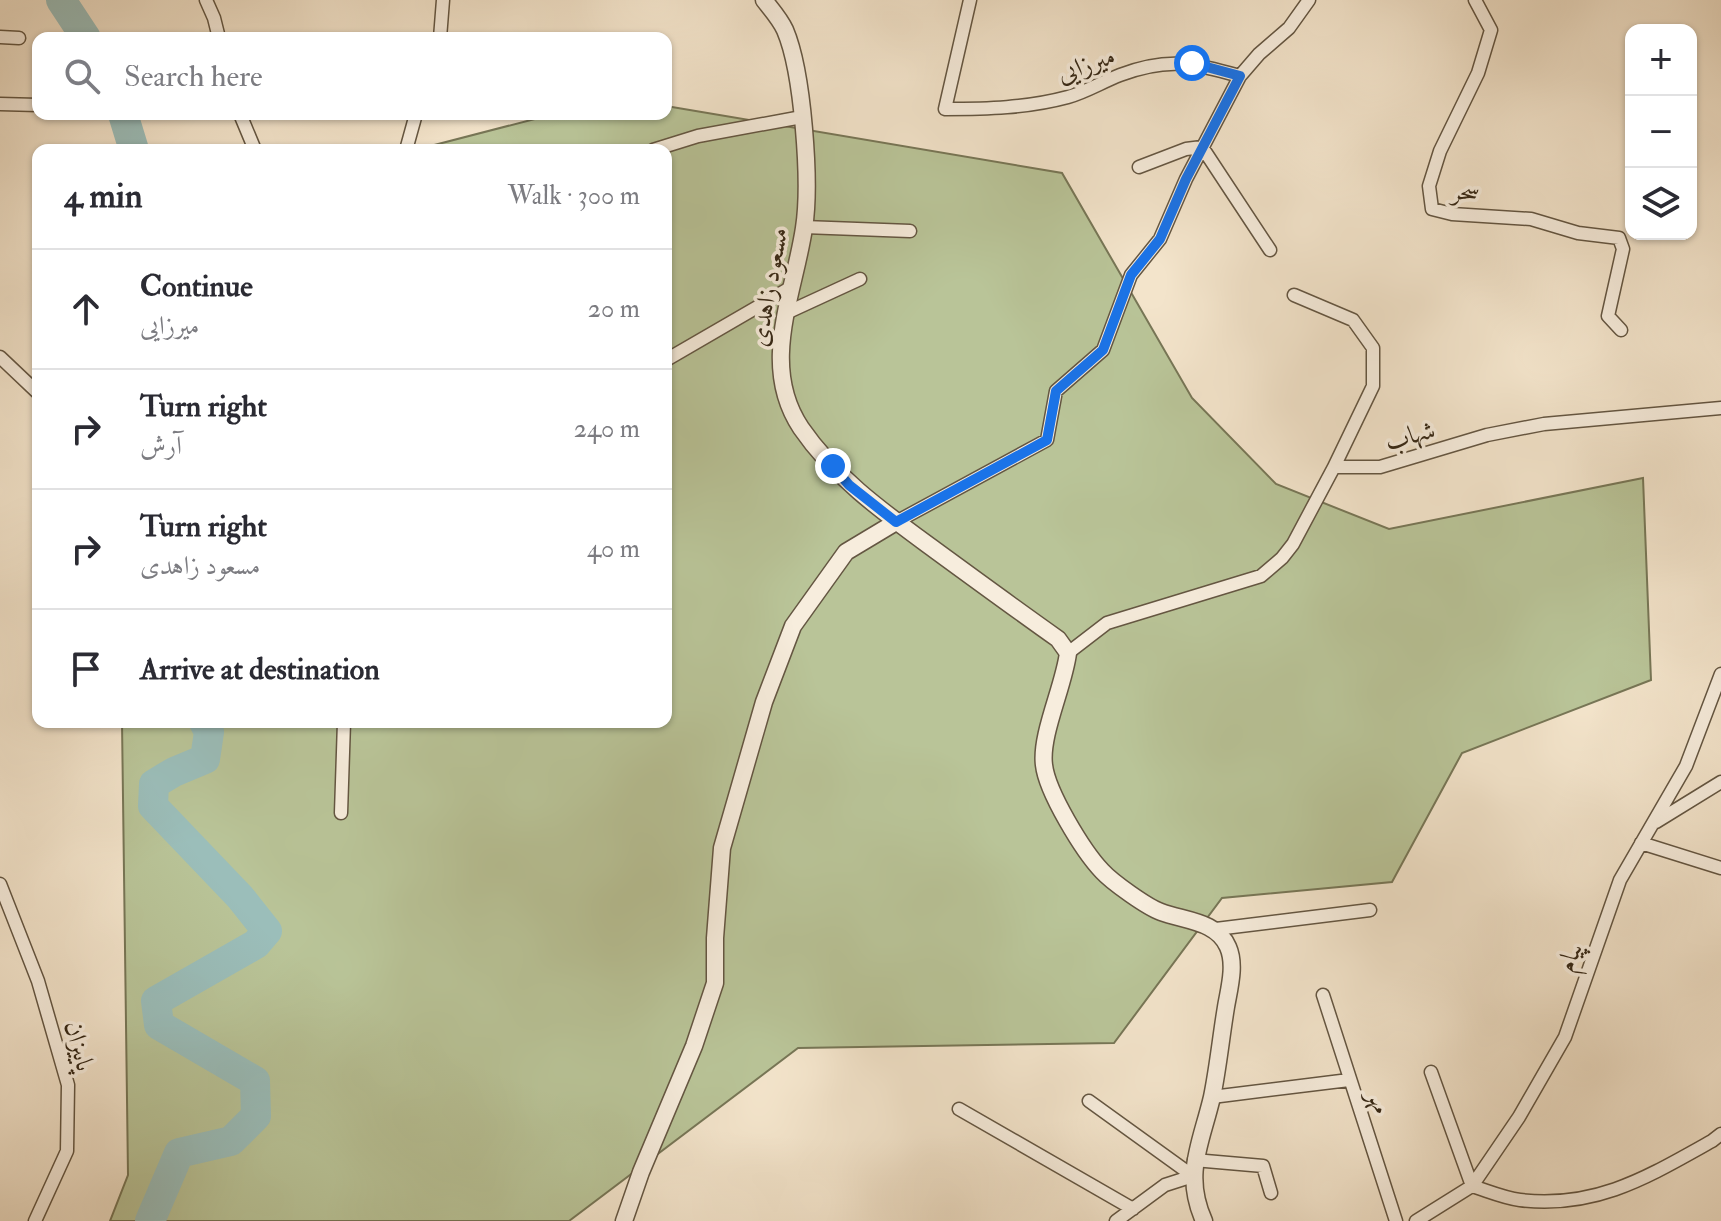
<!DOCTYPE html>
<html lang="en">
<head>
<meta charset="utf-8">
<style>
  :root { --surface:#fff; --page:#f2f2f3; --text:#2b2b33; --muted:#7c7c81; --line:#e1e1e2 }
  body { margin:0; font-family:"IM FELL Double Pica",Amiri,serif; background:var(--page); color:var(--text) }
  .controls { position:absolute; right:24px; top:24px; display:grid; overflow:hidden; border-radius:16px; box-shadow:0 2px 6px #0004 }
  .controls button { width:72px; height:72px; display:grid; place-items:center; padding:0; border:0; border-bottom:2px solid var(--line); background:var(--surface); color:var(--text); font:40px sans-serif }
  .stop { position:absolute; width:24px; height:24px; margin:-18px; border:6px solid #1a73e8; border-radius:50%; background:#fff }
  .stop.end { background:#1a73e8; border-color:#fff; box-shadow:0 2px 8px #0008 }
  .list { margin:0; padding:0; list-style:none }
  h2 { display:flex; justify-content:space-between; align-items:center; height:104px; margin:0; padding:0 32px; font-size:34px }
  h2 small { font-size:26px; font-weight:400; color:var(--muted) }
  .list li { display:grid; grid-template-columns:52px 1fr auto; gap:24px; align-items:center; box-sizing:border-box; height:120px; padding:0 32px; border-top:2px solid var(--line) }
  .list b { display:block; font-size:30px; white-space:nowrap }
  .list p { margin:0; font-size:26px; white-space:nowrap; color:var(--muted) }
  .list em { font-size:26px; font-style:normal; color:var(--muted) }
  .icon { flex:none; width:44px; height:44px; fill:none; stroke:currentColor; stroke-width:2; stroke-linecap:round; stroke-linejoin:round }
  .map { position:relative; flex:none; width:1721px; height:1221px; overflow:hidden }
  .search { position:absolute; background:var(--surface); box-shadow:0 2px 6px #0004; left:32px; top:32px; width:640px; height:88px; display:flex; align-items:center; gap:20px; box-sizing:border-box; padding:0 28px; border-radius:16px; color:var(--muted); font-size:30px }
  .panel { position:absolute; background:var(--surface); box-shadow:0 2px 6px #0004; left:32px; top:144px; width:640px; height:584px; border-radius:16px }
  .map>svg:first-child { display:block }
  .green { fill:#b9c498; stroke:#777656; stroke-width:2 }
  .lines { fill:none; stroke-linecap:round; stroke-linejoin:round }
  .river { stroke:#9bbeba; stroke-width:30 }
  .minor-casing { stroke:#645642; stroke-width:15 }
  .tertiary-casing { stroke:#645642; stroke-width:19 }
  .minor { stroke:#f7eddd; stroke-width:12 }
  .tertiary { stroke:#f7eddd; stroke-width:16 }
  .route { stroke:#1a73e8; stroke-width:10 }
  .labels { text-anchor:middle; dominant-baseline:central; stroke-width:7; stroke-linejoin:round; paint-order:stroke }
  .street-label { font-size:26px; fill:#352715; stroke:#f7eddd }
</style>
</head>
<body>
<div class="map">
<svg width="1721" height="1221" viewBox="0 0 1721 1221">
  <rect width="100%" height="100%" fill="#f3e4cb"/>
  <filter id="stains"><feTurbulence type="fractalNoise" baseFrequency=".0025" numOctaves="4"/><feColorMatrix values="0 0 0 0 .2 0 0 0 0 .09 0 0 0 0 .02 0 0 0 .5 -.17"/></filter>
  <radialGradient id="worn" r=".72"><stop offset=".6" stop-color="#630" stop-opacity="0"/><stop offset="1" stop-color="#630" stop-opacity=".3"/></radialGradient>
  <path class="green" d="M 666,106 L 1062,173 L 1192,398 L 1276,484 L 1389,529 L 1643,478 L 1651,680 L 1462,753 L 1392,882 L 1222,898 L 1114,1043 L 798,1048 L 569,1221 L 110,1221 L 128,1175 L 122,722 L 666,722 L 666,150 L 415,150 L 554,114 L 666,114 Z"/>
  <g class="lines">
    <path class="river" d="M 61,0 L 86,38
      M 123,114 L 134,150
      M 150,1221 L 179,1153 L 231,1141 L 256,1116 L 255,1081 L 159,1025 L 156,1001 L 256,944 L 267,931 L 240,897 L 153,806 L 154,784 L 174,772 L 205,759 L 209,732 L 204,722"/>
    <g class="minor-casing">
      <path id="minor" d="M 206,0 L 214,18 L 219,38
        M 970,0 L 945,109 C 987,109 1027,108 1068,97 C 1086,92 1102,82 1120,75 C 1168,57 1192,63 1240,76
        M 1475,0 L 1491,30 L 1478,73 L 1440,151 L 1429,186 L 1432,209 L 1452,214 L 1531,219 L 1578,233 L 1619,238 L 1623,249 L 1608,316 L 1621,330
        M 0,37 L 19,38
        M 440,38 L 443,0
        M 0,104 L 38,105
        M 240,114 L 255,150
        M 406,150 L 416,114
        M 653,150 L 698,136 L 802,117
        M 1139,167 L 1186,149 L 1202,147 L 1270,250
        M 804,227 L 910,231
        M 1294,295 L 1353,320 L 1373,348 L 1373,386 L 1334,467 L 1380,467 L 1487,435 L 1544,424 L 1721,408
        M 784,314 L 860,279
        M 0,357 L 38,393
        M 666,360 L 790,288
        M 896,522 L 1047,440 L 1056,391 L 1103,350 L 1131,275 L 1160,239 L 1186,179 L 1240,76 L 1259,54 L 1289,28 L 1309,0
        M 1068,653 L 1107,623 L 1261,576 L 1282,558 L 1293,544 L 1334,467
        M 341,813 L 344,722
        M 1656,822 L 1721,782
        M 1641,843 L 1721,868
        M 0,884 L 38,981 L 68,1085 L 67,1151 L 35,1221
        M 1216,929 L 1370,910
        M 1323,995 L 1396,1221
        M 1431,1072 L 1472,1186 C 1488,1191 1504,1198 1520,1200 C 1597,1209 1649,1176 1712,1141 L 1721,1134
        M 1212,1097 L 1349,1080
        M 1089,1101 L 1193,1176
        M 959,1109 L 1133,1209
        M 1194,1160 L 1263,1166 L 1271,1193
        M 1116,1221 L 1165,1185 L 1193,1176
        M 1416,1221 L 1472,1186 L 1519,1117 L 1565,1037 L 1620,880 L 1686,766 L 1721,674"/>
    </g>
    <g class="tertiary-casing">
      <path id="tertiary" d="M 764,0 C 771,9 780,19 785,30 C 803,72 811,183 804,228 C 794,295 759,365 801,428 C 836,479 886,514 935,550 C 976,580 1017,610 1058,639 L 1068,653 C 1064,686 1040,735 1044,765 C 1047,792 1083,851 1102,871 C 1112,882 1147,907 1161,912 C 1185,921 1217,921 1228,947 C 1236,965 1229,989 1226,1007 C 1221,1037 1218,1068 1212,1097 C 1201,1144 1183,1174 1204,1221
        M 624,1221 L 641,1172 L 694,1046 L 715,983 L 715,938 L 722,848 L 764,702 L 793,626 L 846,552 L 896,522"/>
    </g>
    <use href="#minor" class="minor"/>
    <use href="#tertiary" class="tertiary"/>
  </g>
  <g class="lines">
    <path class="route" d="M 833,466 L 849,485 L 896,522 L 1047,440 L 1056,391 L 1103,350 L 1131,275 L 1160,239 L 1186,179 L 1240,76 L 1192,63"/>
  </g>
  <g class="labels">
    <g class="street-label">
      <text transform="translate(1086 65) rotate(-20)">میرزایی</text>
      <text transform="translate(1466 192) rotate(8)">سحر</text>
      <text transform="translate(769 287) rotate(-80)">مسعود زاهدی</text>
      <text transform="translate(1410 436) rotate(-16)">شهاب</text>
      <text transform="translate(1570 957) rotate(-71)">پیام</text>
      <text transform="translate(79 1046) rotate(75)">پاییزان</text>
      <text transform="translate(1379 1102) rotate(71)">مهر</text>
    </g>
  </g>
  <rect width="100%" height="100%" filter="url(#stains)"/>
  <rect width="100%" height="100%" fill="url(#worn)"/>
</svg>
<div class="controls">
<button>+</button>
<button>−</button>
<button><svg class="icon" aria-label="layers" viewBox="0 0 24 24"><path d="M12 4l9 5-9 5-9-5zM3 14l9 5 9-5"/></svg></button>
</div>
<div class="stop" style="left:1192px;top:63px"></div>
<div class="stop end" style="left:833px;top:466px"></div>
<div class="search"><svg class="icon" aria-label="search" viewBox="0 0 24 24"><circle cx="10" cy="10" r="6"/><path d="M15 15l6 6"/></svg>Search here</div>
<section class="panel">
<h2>4 min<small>Walk · 300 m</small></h2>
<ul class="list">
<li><svg class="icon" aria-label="ahead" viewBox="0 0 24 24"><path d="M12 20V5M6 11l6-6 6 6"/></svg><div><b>Continue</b><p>میرزایی</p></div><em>20 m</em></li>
<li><svg class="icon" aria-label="right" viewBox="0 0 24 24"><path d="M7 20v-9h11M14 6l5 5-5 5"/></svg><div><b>Turn right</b><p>آرش</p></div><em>240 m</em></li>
<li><svg class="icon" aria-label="right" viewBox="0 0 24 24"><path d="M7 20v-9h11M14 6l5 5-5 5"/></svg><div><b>Turn right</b><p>مسعود زاهدی</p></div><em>40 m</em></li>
<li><svg class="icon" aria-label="arrive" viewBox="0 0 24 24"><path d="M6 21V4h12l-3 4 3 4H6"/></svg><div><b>Arrive at destination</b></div></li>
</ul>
</section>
</div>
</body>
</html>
